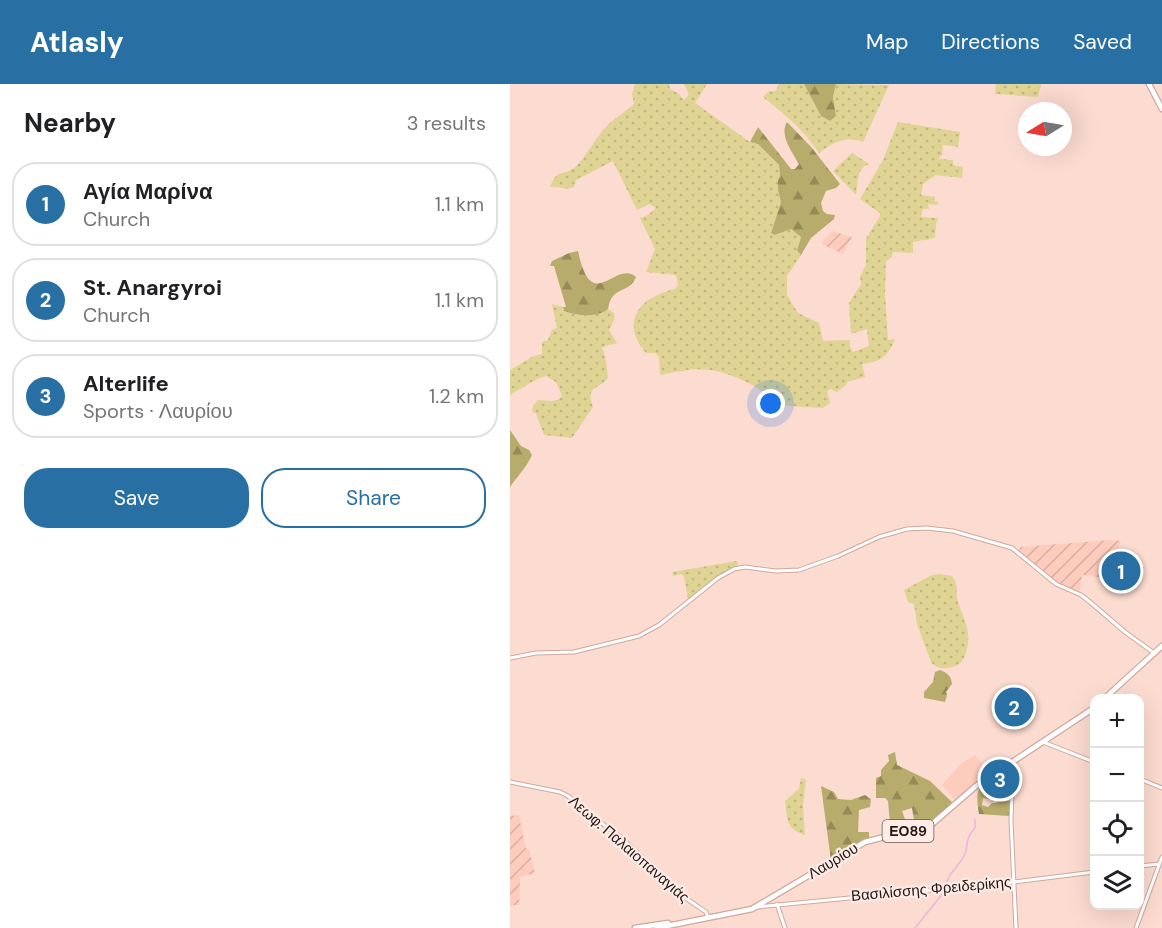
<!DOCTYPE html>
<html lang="en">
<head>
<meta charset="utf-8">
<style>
  :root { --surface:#fff; --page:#f2f2f2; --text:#202124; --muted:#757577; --line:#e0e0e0; --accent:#2870a4 }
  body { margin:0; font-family:"DM Sans",sans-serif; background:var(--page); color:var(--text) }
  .controls { position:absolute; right:18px; bottom:18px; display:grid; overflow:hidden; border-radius:12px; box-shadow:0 6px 24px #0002 }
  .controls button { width:54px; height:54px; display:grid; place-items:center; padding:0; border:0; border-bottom:2px solid var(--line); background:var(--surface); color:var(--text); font:30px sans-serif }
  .compass { position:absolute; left:508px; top:18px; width:54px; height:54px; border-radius:50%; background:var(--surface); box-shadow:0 6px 24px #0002; rotate:259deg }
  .you { position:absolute; left:261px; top:320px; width:21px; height:21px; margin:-15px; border:4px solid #fff; border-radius:50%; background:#1a73e8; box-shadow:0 0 0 9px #1a73e833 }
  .badge { display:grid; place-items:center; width:39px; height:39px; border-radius:50%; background:var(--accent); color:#fff; font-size:20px; font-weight:700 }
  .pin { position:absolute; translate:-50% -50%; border:3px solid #fff; box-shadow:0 2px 6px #0006 }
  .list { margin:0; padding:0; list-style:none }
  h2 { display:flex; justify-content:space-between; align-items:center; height:78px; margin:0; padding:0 24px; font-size:26px }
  h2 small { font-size:20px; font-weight:400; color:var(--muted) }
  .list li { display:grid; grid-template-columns:39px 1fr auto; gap:18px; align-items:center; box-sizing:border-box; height:84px; margin:0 12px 12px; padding:0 12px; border:2px solid var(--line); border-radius:24px }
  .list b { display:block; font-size:22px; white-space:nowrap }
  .list p { margin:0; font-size:20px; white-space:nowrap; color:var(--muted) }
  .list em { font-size:20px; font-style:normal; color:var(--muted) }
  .actions { display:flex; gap:12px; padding:18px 24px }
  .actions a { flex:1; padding:14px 0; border:2px solid var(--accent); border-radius:24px; text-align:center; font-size:21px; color:var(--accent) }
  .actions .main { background:var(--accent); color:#fff }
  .icon { flex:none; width:33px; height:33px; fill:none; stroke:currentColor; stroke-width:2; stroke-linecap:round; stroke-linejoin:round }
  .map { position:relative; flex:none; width:652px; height:844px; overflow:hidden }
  header { display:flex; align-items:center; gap:36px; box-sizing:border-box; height:84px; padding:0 30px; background:var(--accent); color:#fff }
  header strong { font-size:28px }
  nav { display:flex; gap:33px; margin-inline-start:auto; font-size:21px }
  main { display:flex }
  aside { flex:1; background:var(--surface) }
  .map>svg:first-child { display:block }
  .built { fill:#fdccbd }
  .industrial { fill:url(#industrial-furrows) }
  .grass { fill:url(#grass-dots) }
  .forest { fill:url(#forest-firs) }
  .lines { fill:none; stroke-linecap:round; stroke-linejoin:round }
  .stream { stroke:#eeb5de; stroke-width:1.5 }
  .minor-casing { stroke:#cfa89c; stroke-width:5 }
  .major-casing { stroke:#cfa89c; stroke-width:7 }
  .minor { stroke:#fff; stroke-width:3 }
  .major { stroke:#fff; stroke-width:4.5 }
  .labels { text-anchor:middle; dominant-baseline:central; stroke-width:4.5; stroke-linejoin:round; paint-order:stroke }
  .shield { fill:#fdece7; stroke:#675853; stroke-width:1.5 }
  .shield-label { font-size:14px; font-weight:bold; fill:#271814 }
  .street-label { font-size:15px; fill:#271814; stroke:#fdece7 }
</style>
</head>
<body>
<header>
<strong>Atlasly</strong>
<nav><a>Map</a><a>Directions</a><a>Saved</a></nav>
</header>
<main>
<aside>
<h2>Nearby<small>3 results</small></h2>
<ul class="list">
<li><span class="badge">1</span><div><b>Αγία Μαρίνα</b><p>Church</p></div><em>1.1 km</em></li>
<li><span class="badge">2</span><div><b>St. Anargyroi</b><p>Church</p></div><em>1.1 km</em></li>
<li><span class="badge">3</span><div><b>Alterlife</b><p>Sports · Λαυρίου</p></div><em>1.2 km</em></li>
</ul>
<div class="actions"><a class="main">Save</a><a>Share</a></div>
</aside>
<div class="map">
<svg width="652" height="844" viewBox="0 0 652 844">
  <defs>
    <pattern id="industrial-furrows" width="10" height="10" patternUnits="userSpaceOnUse" patternTransform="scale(1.5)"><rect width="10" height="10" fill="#fdccbd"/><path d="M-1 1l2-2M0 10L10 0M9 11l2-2" fill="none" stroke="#d9aea2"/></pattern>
    <pattern id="grass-dots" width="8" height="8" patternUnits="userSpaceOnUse" patternTransform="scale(1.5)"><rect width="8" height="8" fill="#dfd494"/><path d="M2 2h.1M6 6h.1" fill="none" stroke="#bfb57f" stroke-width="1.8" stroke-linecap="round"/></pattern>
    <pattern id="forest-firs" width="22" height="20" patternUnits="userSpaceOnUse" patternTransform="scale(1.5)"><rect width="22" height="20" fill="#b8ac6c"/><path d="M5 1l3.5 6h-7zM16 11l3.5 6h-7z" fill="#968b58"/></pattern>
  </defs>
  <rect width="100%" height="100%" fill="#fcdbd0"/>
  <path class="built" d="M 465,671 L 480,691 L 457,706 L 446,717 L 432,701 L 451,680 Z"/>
  <path class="industrial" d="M 322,147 L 342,153 L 333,170 L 311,160 Z
    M 600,456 L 611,457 L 596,494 L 572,491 L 570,508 L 547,499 L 509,468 L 510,463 Z
    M 9,731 L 16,765 L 19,765 L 25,789 L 10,793 L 9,821 L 0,821 L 0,732 Z"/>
  <path class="grass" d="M 125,0 L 159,0 L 160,5 L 168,9 L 174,16 L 179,10 L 174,0 L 197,0 L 185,19 L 240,58 L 248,60 L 269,81 L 270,92 L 268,106 L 271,118 L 261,148 L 265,151 L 281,145 L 291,153 L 287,165 L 291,171 L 277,192 L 277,211 L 288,229 L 309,239 L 313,257 L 340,256 L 340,263 L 343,268 L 359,262 L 357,245 L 341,250 L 339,219 L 351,200 L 350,192 L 356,181 L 356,155 L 370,132 L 370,129 L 350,115 L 373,76 L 388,38 L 450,48 L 448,63 L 433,61 L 432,72 L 430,72 L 429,75 L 443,76 L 443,81 L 453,83 L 452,94 L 426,91 L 413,100 L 411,111 L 425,113 L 425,117 L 428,118 L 427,121 L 418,120 L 419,125 L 413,125 L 411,133 L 428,134 L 426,140 L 425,154 L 403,158 L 403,169 L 383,168 L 382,173 L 376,177 L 375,210 L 378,256 L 385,255 C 378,273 370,278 352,280 L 355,293 L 337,298 L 336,301 L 327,308 L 320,305 L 317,307 L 320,319 L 313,324 L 264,321 C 253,306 249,304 232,296 C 199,281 184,284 150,291 L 149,273 L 145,269 L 136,269 C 109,237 130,213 165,205 L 168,201 L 166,191 L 136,188 L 145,165 L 130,134 L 138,131 L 146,124 L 139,120 L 127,126 L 103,77 L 66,96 L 64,103 C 55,107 49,102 40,103 C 48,84 50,93 64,84 C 73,78 87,52 95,44 C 103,35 115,28 124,20 L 122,10 Z
    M 269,0 L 294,0 L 311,32 L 320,37 L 326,31 L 323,13 L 326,0 L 379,1 L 353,58 C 336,51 323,59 309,69 C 295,47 273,29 253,13 L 259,7 L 266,7 Z
    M 486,0 L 531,0 L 528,13 L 485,10 Z
    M 342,69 L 359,80 C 346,84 348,100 346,111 L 323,87 Z
    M 42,220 L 53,223 L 54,227 C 67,232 86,234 98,225 L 104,229 L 105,234 L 99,246 L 107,259 L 92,263 L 96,276 L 98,294 C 88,306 75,302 83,323 L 62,354 L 34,351 L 26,329 L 22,328 L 23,322 L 28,316 C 37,316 46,320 52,312 L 46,298 L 36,292 L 27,295 L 0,311 L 0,286 L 22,273 L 32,270 L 32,258 L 38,256 L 42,246 L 47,244 Z
    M 227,477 L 228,483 L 208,492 L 178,515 L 174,492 L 171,490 L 163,492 L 162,488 Z
    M 429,490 L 442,492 C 448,499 446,506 447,514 C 452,535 463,544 456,568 C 453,579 449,582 437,584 C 430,585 425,583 421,578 L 407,540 L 404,520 L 398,518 L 394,506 L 422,491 Z
    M 291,694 L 296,696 L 293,721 L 295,751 C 275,744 278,736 275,717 L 289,705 Z"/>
  <path class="forest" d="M 294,0 L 326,0 L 323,13 L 326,32 L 320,37 L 311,32 Z
    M 277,38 L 302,64 L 330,100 L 326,104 L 316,107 L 311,119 L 313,127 L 317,130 L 325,131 L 324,135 L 301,154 L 291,171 L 287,166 L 291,153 L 281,145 L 265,151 L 261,149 L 271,118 L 268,106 L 268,96 L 270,92 L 269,81 L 248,60 L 240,58 L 248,43 L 281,85 L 285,85 L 289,80 C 282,68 269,51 277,38 Z
    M 68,167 C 82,233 105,175 126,193 C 119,211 102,200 98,225 C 87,234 67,232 54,227 L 53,223 L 56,223 L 44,182 L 40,182 L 42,177 L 59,169 Z
    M 0,346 L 11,362 L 19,366 L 22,371 C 17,383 7,392 0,403 Z
    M 430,586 C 438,589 441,592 442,600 L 436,608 L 437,611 L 435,618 L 414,614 L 414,608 L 423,598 L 425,588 Z
    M 385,668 L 387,681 L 420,697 L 443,719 L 421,738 L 405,743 L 402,724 L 392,727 L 399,746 L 381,750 L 378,717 L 375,714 L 366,714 L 366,694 L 371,692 L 371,686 L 379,677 L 378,671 Z
    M 478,697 L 489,713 L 501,714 L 486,716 L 473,714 L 472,721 L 478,723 L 482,719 L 486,719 L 489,717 L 500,717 L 499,732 L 469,730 C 467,717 464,704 478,697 Z
    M 311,702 L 324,708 L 328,715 L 341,716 L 355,711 L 361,715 L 360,723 L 349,726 L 348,748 L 359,748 L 359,755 L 321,777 Z"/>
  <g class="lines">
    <path class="stream" d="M 436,802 C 437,790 449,782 454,772 C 460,759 453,758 465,744 L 465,735
      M 405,844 L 434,808"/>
    <g class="minor-casing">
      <path id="minor" d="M 0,574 L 26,569 L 64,568 L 129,552 L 149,541 L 208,494 L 224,485 L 235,483 L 266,487 L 289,486 L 328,472 L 369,453 L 397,445 L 417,444 L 443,447 L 502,464 L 546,500 L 571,511 L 580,518 L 615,548 L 644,569
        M 533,658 L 584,678
        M 503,677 L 501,737 L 506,844
        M 630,695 L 652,704
        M 0,698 L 50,708 L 58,712 L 78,729 L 112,754 L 174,813 L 196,828 L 198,834
        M 630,782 L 649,780
        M 267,820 L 275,844
        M 248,823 L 504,798 L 584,788
        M 626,844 L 652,773"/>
    </g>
    <g class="major-casing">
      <path id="major" d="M 639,0 L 652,25
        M 595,614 L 652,562
        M 125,844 L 158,839
        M 147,844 L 242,825 L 355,758 L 421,741 L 466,702 L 584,624"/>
    </g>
    <use href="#minor" class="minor"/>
    <use href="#major" class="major"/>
  </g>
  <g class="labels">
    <rect class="shield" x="372.5" y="736" width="51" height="22" rx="4.5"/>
    <g class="shield-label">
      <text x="398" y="747">ΕΟ89</text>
    </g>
    <g class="street-label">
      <text transform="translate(119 765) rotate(41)">Λεωφ. Παλαιοπαναγιάς</text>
      <text transform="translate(323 777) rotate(-31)">Λαυρίου</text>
      <text transform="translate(421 805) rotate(-5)">Βασιλίσσης Φρειδερίκης</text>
    </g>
  </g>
</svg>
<div class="controls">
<button>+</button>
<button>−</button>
<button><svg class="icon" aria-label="locate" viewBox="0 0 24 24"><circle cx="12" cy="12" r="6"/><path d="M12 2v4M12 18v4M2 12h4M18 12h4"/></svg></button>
<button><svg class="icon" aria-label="layers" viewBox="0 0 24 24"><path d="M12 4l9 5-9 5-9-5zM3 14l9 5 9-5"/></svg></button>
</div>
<svg class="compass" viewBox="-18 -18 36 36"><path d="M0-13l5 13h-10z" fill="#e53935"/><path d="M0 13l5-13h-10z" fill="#757577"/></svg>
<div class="you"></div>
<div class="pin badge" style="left:611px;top:487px">1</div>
<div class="pin badge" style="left:504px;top:623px">2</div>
<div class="pin badge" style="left:490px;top:695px">3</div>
</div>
</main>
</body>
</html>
